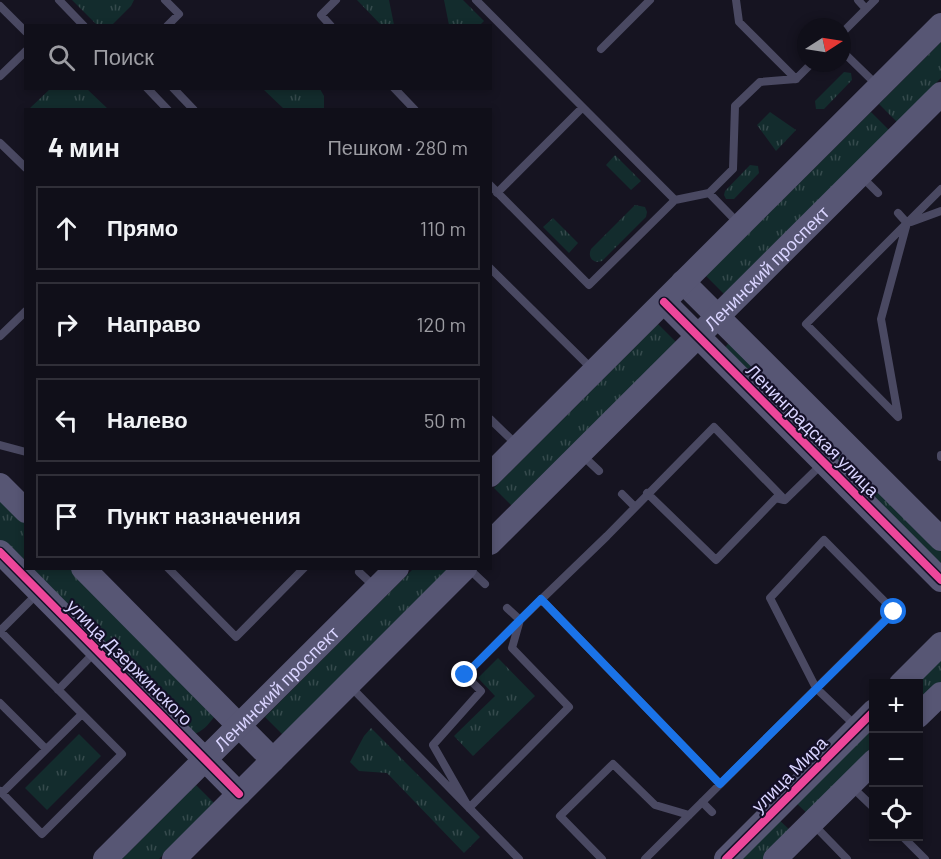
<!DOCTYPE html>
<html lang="ru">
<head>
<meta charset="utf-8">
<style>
  :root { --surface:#100f19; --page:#191822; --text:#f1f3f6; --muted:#9c9ca2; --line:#302f38 }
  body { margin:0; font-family:Barlow,sans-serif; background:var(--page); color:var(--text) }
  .controls { position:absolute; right:18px; bottom:18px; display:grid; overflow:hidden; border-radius:0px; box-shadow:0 3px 9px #0003 }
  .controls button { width:54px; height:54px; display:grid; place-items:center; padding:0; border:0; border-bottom:2px solid var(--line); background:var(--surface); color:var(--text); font:30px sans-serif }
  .compass { position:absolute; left:797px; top:18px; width:54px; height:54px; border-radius:50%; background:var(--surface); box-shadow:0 3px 9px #0003; rotate:78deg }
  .stop { position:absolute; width:18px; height:18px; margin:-14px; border:4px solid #1a73e8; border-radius:50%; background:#fff }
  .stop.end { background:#1a73e8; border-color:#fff; box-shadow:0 2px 6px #0008 }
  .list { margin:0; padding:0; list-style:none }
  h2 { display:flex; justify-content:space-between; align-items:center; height:78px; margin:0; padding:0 24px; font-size:26px }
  h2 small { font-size:20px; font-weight:400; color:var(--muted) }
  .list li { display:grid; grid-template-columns:39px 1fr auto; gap:18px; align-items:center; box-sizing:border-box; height:84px; margin:0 12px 12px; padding:0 12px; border:2px solid var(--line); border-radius:0px }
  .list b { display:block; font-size:22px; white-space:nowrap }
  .list em { font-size:20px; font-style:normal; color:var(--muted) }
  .icon { flex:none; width:33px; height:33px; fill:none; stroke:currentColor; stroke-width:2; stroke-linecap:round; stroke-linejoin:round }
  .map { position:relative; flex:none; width:941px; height:859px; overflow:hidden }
  .search { position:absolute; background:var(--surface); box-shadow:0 3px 9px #0003; left:24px; top:24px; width:468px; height:66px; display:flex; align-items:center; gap:15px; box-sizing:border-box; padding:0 21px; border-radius:0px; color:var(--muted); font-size:22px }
  .panel { position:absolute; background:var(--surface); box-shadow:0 3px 9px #0003; left:24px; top:108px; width:468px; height:462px; border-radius:0px }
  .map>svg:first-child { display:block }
  .grass { fill:url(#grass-tufts) }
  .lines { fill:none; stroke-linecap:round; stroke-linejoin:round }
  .lane { stroke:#4a4962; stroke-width:8 }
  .secondary { stroke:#575674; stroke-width:24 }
  .cycleway-casing { stroke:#130f26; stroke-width:11 }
  .cycleway { stroke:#ed469a; stroke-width:8 }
  .route { stroke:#1a73e8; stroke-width:8 }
  .labels { text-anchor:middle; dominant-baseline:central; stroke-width:4.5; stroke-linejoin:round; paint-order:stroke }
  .street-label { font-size:18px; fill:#d9d4ff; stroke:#130f26 }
</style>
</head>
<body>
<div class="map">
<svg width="941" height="859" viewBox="0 0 941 859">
  <defs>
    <pattern id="grass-tufts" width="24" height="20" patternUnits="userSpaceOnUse" patternTransform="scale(1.5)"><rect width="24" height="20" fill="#132c2d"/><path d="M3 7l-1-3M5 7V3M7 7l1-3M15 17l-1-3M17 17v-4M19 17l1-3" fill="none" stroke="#354a4c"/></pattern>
  </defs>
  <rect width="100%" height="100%" fill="#161421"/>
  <path class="grass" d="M 72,0 L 134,0 L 131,6 L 112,25 L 98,26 Z
    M 357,0 L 389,0 L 394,25 L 381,25 Z
    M 444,0 L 463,0 L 484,21 L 480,25 L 449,25 Z
    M 941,42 L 941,78 L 897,122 L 879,104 Z
    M 844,72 L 851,73 L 852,80 L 824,109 L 816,109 L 815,101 Z
    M 50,89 L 87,89 L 108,109 L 29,109 Z
    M 263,89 L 320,89 L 324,96 L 324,109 L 284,109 Z
    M 770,112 L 796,130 L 776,151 L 757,125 Z
    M 871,112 L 889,130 L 724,294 L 706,276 Z
    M 615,155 L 641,181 L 631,190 L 606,165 Z
    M 750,165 L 758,166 L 759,173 L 734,199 L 726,199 L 724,195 L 725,191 Z
    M 635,205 L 645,207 L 647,212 L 646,217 L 602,261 C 594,264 587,258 591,249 Z
    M 553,218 L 578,243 L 569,253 L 543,227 Z
    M 658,324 L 676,342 L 512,506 L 494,488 Z
    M 730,341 L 941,547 L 941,569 L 724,349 Z
    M 0,494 L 25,519 L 25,567 L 0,542 Z
    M 27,569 L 74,569 L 214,717 C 209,724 202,732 194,734 Z
    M 413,569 L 450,569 L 283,735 L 265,717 Z
    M 941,655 L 941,684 L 919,706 L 918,684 L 912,684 Z
    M 498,658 L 535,696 L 473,756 L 454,736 L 495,696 L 478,678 Z
    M 873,722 L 873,751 L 809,815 L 794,801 Z
    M 371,728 L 480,837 L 464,853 L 387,773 L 359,771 L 350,762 L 364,736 Z
    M 79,734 L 101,756 L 47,810 L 25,788 Z
    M 196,785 L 214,803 L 159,859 L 122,859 Z
    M 777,818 L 792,832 L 765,859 L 736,859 Z"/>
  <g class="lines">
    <path class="lane" d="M 59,0 L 84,26
      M 165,0 L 179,14 L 167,26
      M 476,0 L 675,200
      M 736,0 L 739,22 L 796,79 L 812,63
      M 858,0 L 866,9
      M 0,6 L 26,32
      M 331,26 L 321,15 L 336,0
      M 842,33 L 875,0
      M 601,49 L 650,0
      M 842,51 L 878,86
      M 0,76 L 26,51
      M 147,88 L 168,110
      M 173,88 L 194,110
      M 394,88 L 415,110
      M 0,143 L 26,168
      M 860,175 L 878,193
      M 490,185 L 589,285 L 675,200 L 709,193 L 739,224
      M 497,193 L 582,108
      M 709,193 L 733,169 L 735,106 L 760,82 L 796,79
      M 898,213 L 907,223
      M 911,222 L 941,211
      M 490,268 L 592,369
      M 0,336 L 26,311
      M 898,415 L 881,319 L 907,223
      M 898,417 L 806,324 L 941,189
      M 490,419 L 518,446
      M 0,445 L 26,452
      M 581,454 L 599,471
      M 941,455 L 941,457
      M 647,493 L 716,560 L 776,498 L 784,500
      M 622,494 L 634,506
      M 785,500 L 823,463
      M 168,568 L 236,637 L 304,568
      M 468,568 L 485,584
      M 359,572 L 376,588
      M 541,599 L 720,784
      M 0,631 L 122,754 L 42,834 L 0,791
      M 0,631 L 38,593
      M 349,685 L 519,859
      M 58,690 L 95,652
      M 0,703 L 46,749
      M 852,787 L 874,808
      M 2,793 L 82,714
      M 702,802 L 712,812
      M 469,808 L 569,707 L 512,648 L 520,620 L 607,536 L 714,427 L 785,500
      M 469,808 L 433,745 L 481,691 L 465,675 L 520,620 L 507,608
      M 812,823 L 847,859
      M 902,836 L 925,859
      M 602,859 L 560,816 L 613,764 L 655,805 L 689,815
      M 645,859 L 894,611 L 824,540 L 770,598 L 816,688 L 857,727"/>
    <g class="secondary">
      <path d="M 683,282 L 941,539"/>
      <path d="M 664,302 L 941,580"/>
      <path d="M 490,475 L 941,25"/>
      <path d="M 0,485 L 26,511"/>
      <path id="s1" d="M 490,543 L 941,94"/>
      <path d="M 0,552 L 239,794"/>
      <path d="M 83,568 L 273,760"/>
      <path d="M 901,684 L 941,644"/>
      <path d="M 918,716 L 941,694"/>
      <path id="s2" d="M 105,859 L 397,568"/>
      <path d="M 174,859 L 465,568"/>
      <path d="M 726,859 L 874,711"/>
      <path d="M 775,859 L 874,761"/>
    </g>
    <g class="cycleway-casing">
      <path id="cycleway" d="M 664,302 L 941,580
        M 0,552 L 239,794
        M 726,859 L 874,711"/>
    </g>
    <use href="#cycleway" class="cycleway"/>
  </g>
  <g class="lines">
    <path class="route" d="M 465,675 L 541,599 L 720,784 L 894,612"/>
  </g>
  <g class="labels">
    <g class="street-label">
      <text stroke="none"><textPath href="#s1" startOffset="390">Ленинский проспект</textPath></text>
      <text transform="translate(813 430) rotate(45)">Ленинградская улица</text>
      <text transform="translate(130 662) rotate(45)">улица Дзержинского</text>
      <text stroke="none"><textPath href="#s2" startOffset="242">Ленинский проспект</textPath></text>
      <text transform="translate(789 774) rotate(-45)">улица Мира</text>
    </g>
  </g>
</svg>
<div class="controls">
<button>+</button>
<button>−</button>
<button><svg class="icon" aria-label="locate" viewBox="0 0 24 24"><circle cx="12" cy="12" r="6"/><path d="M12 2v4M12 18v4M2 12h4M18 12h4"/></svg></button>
</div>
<svg class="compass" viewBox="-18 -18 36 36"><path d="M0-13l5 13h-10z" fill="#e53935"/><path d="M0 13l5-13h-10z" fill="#9c9ca2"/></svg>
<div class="stop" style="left:894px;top:612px"></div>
<div class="stop end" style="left:465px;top:675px"></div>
<div class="search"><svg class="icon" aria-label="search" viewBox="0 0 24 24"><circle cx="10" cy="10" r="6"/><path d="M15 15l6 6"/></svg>Поиск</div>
<section class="panel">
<h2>4 мин<small>Пешком · 280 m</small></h2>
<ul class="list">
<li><svg class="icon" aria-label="ahead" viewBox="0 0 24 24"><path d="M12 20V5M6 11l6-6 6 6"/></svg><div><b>Прямо</b></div><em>110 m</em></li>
<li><svg class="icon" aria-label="right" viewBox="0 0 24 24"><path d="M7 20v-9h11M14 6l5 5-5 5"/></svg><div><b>Направо</b></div><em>120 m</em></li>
<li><svg class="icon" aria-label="left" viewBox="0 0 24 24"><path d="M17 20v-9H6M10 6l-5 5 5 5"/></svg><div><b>Налево</b></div><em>50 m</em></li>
<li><svg class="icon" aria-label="arrive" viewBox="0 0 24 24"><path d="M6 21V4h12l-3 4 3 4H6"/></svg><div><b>Пункт назначения</b></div></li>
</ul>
</section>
</div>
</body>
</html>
